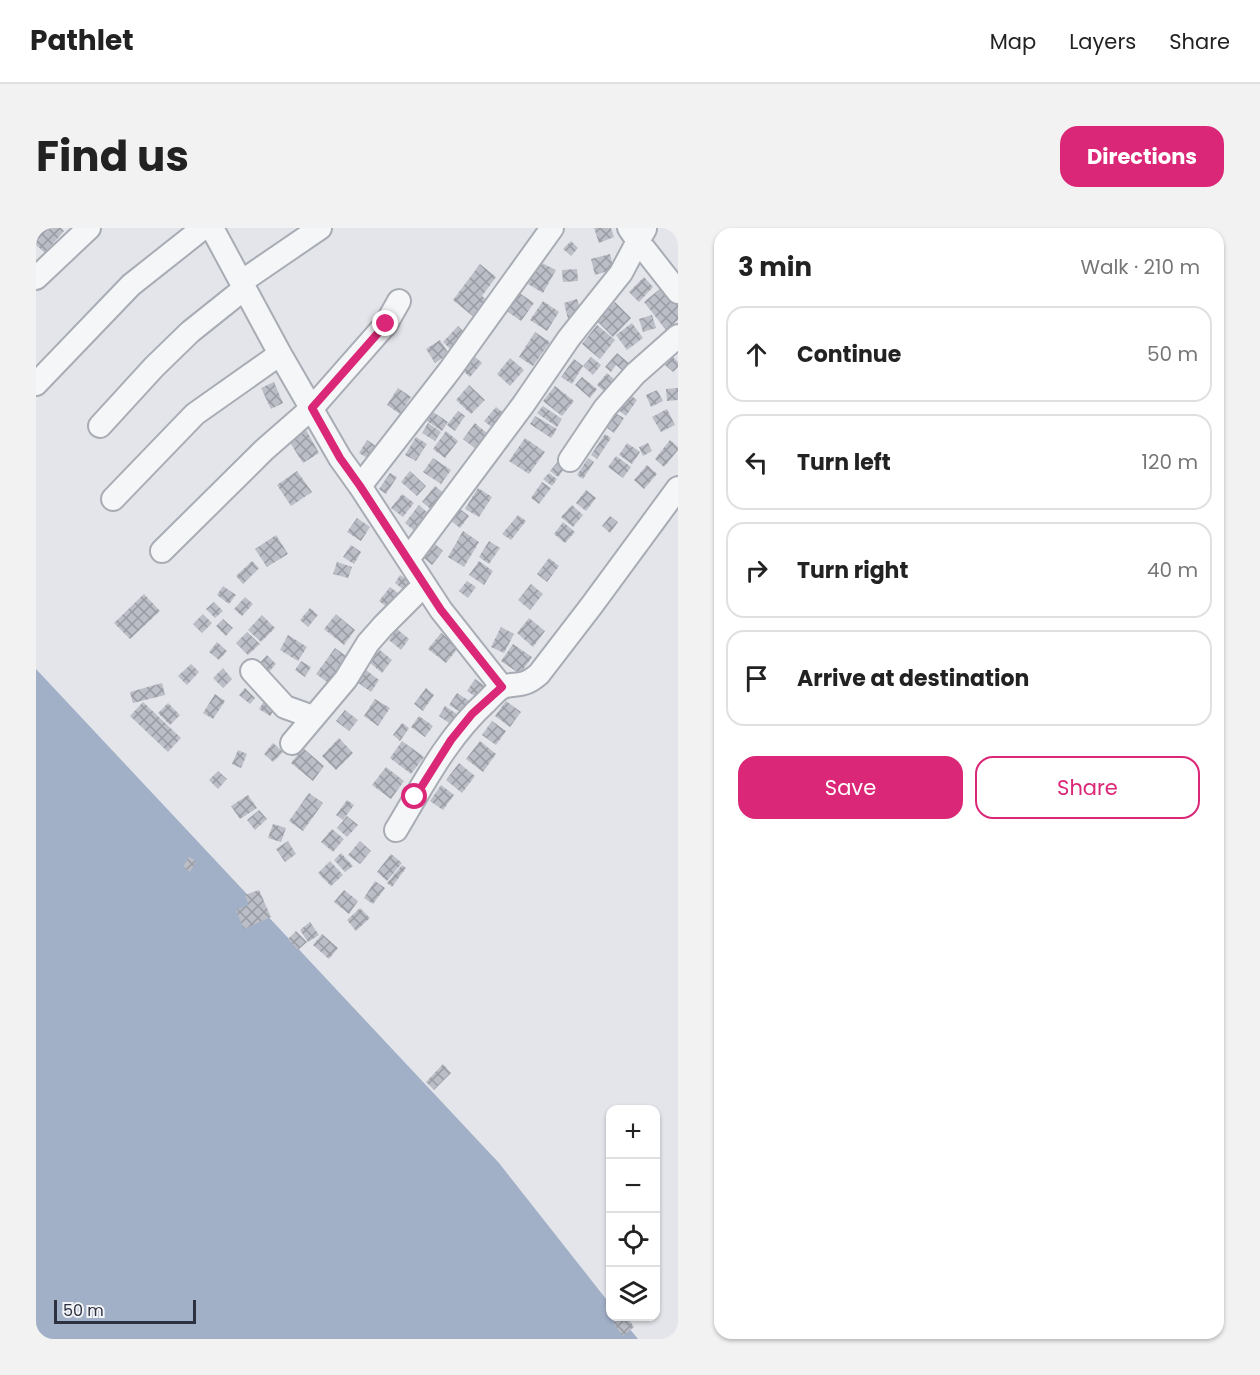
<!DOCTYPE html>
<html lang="en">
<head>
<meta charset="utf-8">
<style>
  :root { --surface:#fff; --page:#f2f2f2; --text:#222; --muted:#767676; --line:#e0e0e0; --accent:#db2777 }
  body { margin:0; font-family:Poppins,sans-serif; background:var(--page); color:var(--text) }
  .controls { position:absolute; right:18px; bottom:18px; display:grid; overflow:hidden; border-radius:12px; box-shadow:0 2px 4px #0004 }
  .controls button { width:54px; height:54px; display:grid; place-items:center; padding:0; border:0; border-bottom:2px solid var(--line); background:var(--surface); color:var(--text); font:30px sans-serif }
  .scale { position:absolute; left:18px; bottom:15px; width:142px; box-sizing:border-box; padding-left:6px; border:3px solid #2c3241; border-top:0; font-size:16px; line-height:21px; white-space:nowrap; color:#2c3241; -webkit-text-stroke:4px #f3f4f7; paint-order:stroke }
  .stop { position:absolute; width:18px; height:18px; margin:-14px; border:4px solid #db2777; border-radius:50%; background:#fff }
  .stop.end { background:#db2777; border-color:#fff; box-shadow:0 2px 6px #0008 }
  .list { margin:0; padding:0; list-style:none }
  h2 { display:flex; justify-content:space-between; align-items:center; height:78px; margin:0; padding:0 24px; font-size:26px }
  h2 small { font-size:20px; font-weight:400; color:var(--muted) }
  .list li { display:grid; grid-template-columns:39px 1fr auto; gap:18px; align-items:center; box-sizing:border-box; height:96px; margin:0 12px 12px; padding:0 12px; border:2px solid var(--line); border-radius:18px }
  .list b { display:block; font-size:22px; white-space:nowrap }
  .list em { font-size:20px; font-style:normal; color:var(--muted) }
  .actions { display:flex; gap:12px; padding:18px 24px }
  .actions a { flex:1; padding:14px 0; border:2px solid var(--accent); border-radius:18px; text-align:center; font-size:21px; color:var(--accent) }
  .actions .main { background:var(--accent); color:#fff }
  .icon { flex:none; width:33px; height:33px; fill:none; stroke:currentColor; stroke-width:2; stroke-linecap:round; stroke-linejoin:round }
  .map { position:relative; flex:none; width:642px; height:1111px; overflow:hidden; border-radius:18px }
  header { display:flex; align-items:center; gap:36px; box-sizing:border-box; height:84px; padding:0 30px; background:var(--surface); border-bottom:2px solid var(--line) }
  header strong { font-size:28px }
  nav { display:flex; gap:33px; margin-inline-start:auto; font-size:21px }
  .intro { display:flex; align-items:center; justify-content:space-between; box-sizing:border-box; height:144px; padding:0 36px }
  h1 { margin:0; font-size:42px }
  .button { padding:15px 27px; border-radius:18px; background:var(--accent); color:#fff; font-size:21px; font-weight:700 }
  main { display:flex; gap:36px; padding:0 36px }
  aside { flex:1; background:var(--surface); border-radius:18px; box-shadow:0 2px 4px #0004 }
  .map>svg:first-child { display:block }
  .water { fill:#a1b0c7 }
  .building { fill:url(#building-cross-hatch) }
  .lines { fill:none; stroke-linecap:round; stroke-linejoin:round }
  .minor-casing { stroke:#a8acb4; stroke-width:26 }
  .minor { stroke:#f5f6f8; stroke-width:22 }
  .route { stroke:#db2777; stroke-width:8 }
</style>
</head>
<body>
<header>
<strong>Pathlet</strong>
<nav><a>Map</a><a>Layers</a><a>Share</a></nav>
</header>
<div class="intro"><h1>Find us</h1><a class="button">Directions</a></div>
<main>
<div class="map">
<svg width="642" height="1111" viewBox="0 0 642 1111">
  <defs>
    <pattern id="building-cross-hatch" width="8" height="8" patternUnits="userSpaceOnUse" patternTransform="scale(1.5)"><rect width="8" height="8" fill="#bbbec6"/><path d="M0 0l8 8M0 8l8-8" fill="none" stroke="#989ba2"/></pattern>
  </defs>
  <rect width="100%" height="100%" fill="#e3e5ea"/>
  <path class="water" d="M 0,441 L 463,935 L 574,1076 L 574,1088 L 584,1089 L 602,1111 L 0,1111 Z"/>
  <path class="building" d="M 0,0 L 25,0 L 28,3 L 9,25 L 0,17 Z
    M 558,0 L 575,0 L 578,9 L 563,15 Z
    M 535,13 L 542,20 L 535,28 L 527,21 Z
    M 574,26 L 578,41 L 559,47 L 555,31 Z
    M 504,34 L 520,42 L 507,65 L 492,56 Z
    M 444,36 L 460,49 L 446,68 L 452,73 L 439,90 L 417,72 Z
    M 541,41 L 542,53 L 527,54 L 526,42 Z
    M 608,49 L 617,59 L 603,74 L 593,64 Z
    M 630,56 L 642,72 L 642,92 L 630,102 L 608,74 Z
    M 482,64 L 498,75 L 485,93 L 469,82 Z
    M 541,71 L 546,87 L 532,91 L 528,75 Z
    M 507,73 L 523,84 L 511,103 L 494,92 Z
    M 579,74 L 595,90 L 577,109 L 561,93 Z
    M 616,87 L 620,100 L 607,104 L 603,91 Z
    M 596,95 L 607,110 L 591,122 L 580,107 Z
    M 561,97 L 579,112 L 564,131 L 546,116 Z
    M 422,98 L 435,111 L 421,127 L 407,114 Z
    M 499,104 L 514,114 L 497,138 L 483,129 Z
    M 404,112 L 413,126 L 399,135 L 390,121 Z
    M 581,125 L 594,136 L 588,144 L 580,137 L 575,144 L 569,139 Z
    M 438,128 L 446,135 L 434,149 L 426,142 Z
    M 555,129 L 565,137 L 557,147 L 547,138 Z
    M 637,129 L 642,134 L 642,139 L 637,144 L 629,137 Z
    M 474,130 L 488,142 L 474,158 L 461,146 Z
    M 538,131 L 547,138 L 536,156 L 525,149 Z
    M 571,145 L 581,154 L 570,165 L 561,157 Z
    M 546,149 L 561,161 L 554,170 L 539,157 Z
    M 238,154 L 247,175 L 235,181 L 225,160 Z
    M 433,157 L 449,172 L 435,186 L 420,172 Z
    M 519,158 L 538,173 L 526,188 L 507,173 Z
    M 362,160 L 375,169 L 364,186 L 351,177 Z
    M 642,160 L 642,172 L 631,173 L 630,161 Z
    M 621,162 L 627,173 L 615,179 L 610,167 Z
    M 593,166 L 601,172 L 590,188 L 581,181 Z
    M 507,178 L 526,191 L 521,199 L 501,185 Z
    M 460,179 L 469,186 L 458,201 L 448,193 Z
    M 631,181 L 639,197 L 625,204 L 616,189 Z
    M 422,183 L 429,188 L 419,203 L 411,197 Z
    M 397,184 L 412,194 L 406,203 L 391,193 Z
    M 579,185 L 588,190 L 578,205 L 570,199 Z
    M 499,188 L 521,201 L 515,210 L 494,196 Z
    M 392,195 L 405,204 L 399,213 L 386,205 Z
    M 439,195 L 453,207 L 441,222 L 427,211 Z
    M 270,202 L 283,225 L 267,235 L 253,213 Z
    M 410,203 L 422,213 L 409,230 L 397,221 Z
    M 569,206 L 575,210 L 561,231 L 555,227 Z
    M 380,209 L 391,216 L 380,233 L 369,227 Z
    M 489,210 L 509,224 L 493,246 L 473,233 Z
    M 331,212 L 346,222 L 338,234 L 323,225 Z
    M 634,212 L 642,219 L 642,222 L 628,239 L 619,231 Z
    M 591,215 L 604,224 L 596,236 L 583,227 Z
    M 612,215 L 616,223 L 607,228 L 603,219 Z
    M 580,228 L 595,239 L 587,250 L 572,239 Z
    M 397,230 L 415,242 L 405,256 L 387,244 Z
    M 552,230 L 558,234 L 547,251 L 541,247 Z
    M 524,231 L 531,237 L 522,249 L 514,243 Z
    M 611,237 L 621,246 L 608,261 L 598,252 Z
    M 261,243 L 276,264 L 255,278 L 241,257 Z
    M 374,243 L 390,258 L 381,268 L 365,254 Z
    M 354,245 L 361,249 L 350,266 L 343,261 Z
    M 513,245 L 521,251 L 516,258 L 507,251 Z
    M 506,254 L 515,260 L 503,276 L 495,270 Z
    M 399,258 L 409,266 L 396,282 L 386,274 Z
    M 442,260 L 456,269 L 443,289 L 429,281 Z
    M 550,262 L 560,270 L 550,283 L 540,275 Z
    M 366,266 L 378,275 L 367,289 L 355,280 Z
    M 383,277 L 395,288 L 381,305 L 369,295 Z
    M 536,277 L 547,287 L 537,299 L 525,289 Z
    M 424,281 L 433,288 L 424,300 L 415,293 Z
    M 482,287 L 490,293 L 475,312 L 466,306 Z
    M 574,288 L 582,294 L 574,305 L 566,298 Z
    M 321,290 L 334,299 L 325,313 L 311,304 Z
    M 527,294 L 539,304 L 529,315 L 518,306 Z
    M 427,303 L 443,314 L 428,339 L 412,329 Z
    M 240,307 L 252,326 L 231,339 L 219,321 Z
    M 453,313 L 464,320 L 453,336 L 443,329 Z
    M 399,316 L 407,323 L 396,337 L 388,330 Z
    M 315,317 L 325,324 L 318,336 L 307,329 Z
    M 513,330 L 523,338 L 511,354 L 501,346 Z
    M 216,333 L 223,340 L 207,356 L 200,348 Z
    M 443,333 L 457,343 L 448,357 L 433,347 Z
    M 301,334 L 316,339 L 312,350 L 297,346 Z
    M 364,347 L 378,356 L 372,365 L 359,355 Z
    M 431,353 L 440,359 L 432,370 L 423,363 Z
    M 495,356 L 507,366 L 494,382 L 482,372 Z
    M 187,358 L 200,367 L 193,376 L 181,367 Z
    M 354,359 L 366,368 L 355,382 L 343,373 Z
    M 108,366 L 124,383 L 94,411 L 78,395 Z
    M 209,369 L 217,376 L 206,388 L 198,381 Z
    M 178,374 L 187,383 L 179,390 L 170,381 Z
    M 274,380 L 282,387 L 272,399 L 264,392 Z
    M 167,386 L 176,395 L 166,405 L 157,396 Z
    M 300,386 L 319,402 L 308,417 L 288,401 Z
    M 226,387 L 239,400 L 225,414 L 212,402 Z
    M 493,390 L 509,403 L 497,419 L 481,405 Z
    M 187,391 L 197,400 L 190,408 L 180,398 Z
    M 465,399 L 478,406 L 468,425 L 455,419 Z
    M 361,401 L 373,411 L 365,422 L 353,412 Z
    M 211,404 L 224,416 L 212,427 L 200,415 Z
    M 405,405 L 423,419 L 410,435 L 392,421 Z
    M 252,407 L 271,419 L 262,433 L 244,422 Z
    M 181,414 L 191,423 L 183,432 L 173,424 Z
    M 477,416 L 496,429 L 484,446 L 465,433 Z
    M 299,420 L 317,433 L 298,459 L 280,446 Z
    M 344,422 L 356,432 L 346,445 L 333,434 Z
    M 231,427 L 240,436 L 228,449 L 219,440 Z
    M 265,433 L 275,439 L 269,449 L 259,442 Z
    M 155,436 L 163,444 L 151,457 L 142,448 Z
    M 187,440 L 196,451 L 187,460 L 177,450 Z
    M 330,442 L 343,452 L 335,464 L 321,454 Z
    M 439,451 L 450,459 L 443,471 L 431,463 Z
    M 126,455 L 129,467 L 97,475 L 94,464 Z
    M 209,460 L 219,470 L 214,476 L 203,467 Z
    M 390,460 L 398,467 L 387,483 L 378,476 Z
    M 421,465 L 435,474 L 428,486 L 413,477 Z
    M 179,466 L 189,473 L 177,491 L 167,485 Z
    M 231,469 L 242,476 L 234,488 L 223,481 Z
    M 339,471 L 354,480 L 342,498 L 328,488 Z
    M 470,473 L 485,484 L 474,499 L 459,488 Z
    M 107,474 L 145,510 L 132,524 L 94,488 Z
    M 132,475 L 144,487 L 134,497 L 122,485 Z
    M 409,478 L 425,489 L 419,499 L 403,488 Z
    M 309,482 L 322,492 L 313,503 L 300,493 Z
    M 383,488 L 397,498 L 389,509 L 375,499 Z
    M 456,493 L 470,503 L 460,517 L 446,507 Z
    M 366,495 L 373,500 L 364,513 L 357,507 Z
    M 303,510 L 317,525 L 300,542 L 286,528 Z
    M 366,513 L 388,529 L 375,546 L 354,530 Z
    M 444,513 L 460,526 L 447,544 L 430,531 Z
    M 237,515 L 247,524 L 237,534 L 228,526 Z
    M 267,520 L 288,538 L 277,553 L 255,535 Z
    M 202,522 L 211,526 L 205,540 L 196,536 Z
    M 423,535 L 439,548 L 426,565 L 410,552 Z
    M 350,539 L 368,553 L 355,571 L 336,557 Z
    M 182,543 L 191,551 L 182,561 L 173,552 Z
    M 405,557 L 418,567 L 407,582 L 394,573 Z
    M 273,565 L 287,575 L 267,603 L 253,593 Z
    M 212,567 L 221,580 L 204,591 L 195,578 Z
    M 311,572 L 318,577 L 307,592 L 300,587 Z
    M 223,582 L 231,591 L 219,602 L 211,592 Z
    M 311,588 L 322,597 L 311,609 L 301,600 Z
    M 237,596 L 250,600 L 245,614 L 232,610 Z
    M 296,601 L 308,611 L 297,624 L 285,614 Z
    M 252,613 L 260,626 L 249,634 L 240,621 Z
    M 324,613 L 335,623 L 324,636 L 312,627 Z
    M 305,625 L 317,638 L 309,644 L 298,632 Z
    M 355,626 L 366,635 L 351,653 L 341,644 Z
    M 153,629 L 160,633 L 154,644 L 147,639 Z
    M 294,633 L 307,647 L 295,658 L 282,645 Z
    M 366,637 L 370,640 L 356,659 L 351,655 Z
    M 339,653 L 349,660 L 337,676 L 328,670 Z
    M 223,662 L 235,689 L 208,701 L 200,682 L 213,677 L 209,667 Z
    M 308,662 L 322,673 L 313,686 L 298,674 Z
    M 324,680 L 334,690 L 320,703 L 311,692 Z
    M 274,694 L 283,707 L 272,714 L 264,702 Z
    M 260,703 L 271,714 L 262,722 L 252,711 Z
    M 286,706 L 302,720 L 293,731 L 277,717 Z
    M 407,836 L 415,845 L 398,862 L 390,854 Z
    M 586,1088 L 590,1088 L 598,1099 L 587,1108 L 577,1095 Z"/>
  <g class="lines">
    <g class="minor-casing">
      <path id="minor" d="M 176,0 L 244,126 L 304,230 L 324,258 L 405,382 L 466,459
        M 609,1 L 602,13 L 642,64
        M 0,50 L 53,0
        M 205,54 L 284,0
        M 0,156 L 95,57 L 167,0
        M 64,198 L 118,139 L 154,104 L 209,60
        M 534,232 L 569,180 L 599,146 L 642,108
        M 324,258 L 414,142 L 516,0
        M 77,271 L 159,186 L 244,126
        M 126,323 L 228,222 L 276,180 L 350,96 L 363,73
        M 372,331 L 487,177 L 533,110 L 585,45 L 602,13 L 593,0
        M 216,443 L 249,479 L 277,489
        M 256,515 L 310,451 L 332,415 L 347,398 L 388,357
        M 360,602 C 387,557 411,509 451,473 C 455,469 460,463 465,460 C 478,453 485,462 503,446 L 556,377 L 642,260"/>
    </g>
    <use href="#minor" class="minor"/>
  </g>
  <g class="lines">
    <path class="route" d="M 350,96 L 276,180 L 304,230 L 324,258 L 405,382 L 466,459 L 436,486 L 415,512 L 379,569"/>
  </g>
</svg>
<div class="controls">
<button>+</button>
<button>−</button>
<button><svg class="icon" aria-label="locate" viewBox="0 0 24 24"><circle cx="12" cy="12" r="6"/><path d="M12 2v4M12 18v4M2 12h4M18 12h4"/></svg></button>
<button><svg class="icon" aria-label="layers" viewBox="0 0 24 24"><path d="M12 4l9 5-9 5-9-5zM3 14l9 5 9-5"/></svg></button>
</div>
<div class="scale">50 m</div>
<div class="stop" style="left:379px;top:569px"></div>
<div class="stop end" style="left:350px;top:96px"></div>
</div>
<aside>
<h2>3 min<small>Walk · 210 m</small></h2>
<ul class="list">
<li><svg class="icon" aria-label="ahead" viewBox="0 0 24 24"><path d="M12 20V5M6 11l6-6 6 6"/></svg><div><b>Continue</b></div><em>50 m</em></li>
<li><svg class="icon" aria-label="left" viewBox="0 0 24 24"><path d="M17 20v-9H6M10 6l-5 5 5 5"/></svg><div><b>Turn left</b></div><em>120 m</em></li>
<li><svg class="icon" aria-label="right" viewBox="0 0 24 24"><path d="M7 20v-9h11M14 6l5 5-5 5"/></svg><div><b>Turn right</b></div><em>40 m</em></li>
<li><svg class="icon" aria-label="arrive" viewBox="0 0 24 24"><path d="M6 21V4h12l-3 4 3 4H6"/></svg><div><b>Arrive at destination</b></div></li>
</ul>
<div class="actions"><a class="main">Save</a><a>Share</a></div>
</aside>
</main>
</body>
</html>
